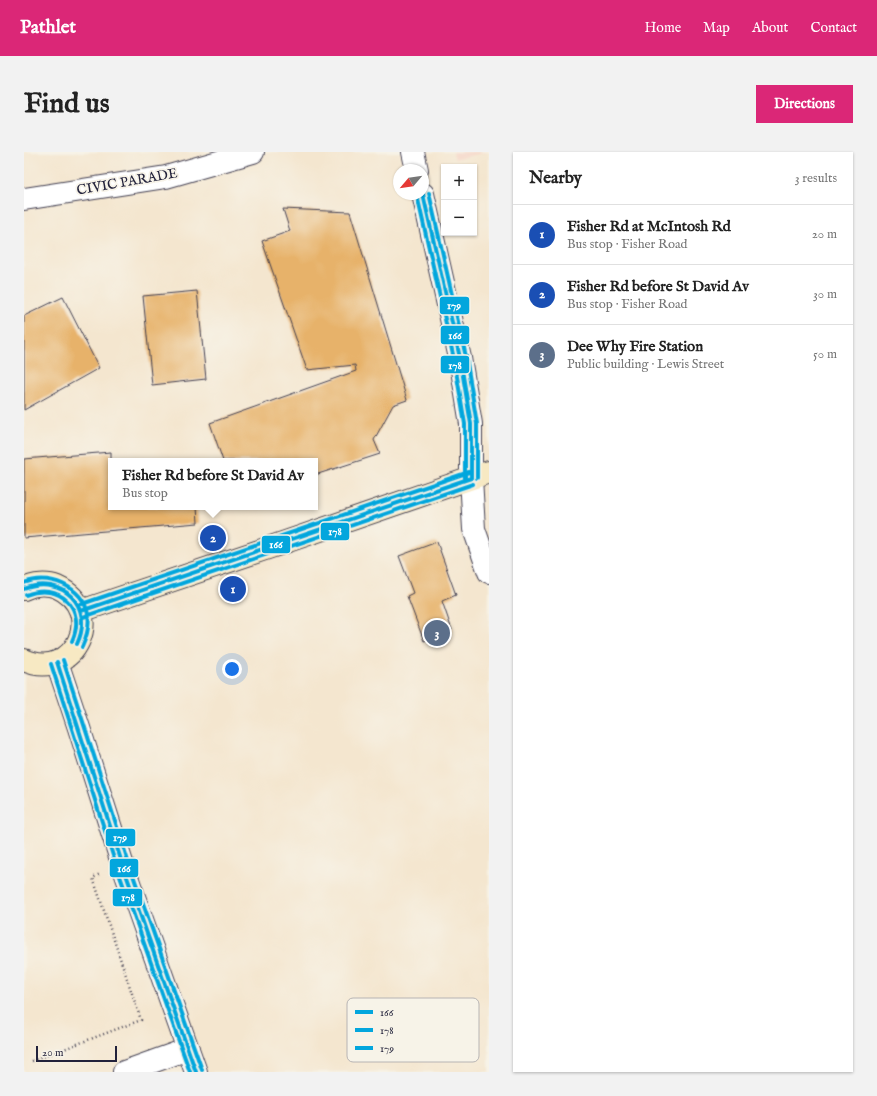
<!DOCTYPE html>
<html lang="en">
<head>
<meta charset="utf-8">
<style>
  :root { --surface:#fff; --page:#f2f2f2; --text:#222; --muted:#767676; --line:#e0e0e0; --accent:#db2777 }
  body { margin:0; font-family:"IM FELL English",serif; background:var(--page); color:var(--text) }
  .controls { position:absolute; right:12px; top:12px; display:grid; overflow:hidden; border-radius:0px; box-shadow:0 1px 3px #0004 }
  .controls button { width:36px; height:36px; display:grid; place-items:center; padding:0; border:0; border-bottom:1px solid var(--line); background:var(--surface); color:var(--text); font:20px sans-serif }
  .compass { position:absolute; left:369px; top:12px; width:36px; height:36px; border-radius:50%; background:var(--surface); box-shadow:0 1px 3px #0004; rotate:241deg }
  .scale { position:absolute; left:12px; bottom:10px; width:81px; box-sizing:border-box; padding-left:4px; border:2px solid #22223b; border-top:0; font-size:11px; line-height:14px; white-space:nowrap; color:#22223b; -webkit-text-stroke:3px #f7f3e8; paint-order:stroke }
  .you { position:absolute; left:208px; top:517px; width:14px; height:14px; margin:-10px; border:3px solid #fff; border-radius:50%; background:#1a73e8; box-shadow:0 0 0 6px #1a73e833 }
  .badge { display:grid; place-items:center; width:26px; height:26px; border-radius:50%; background:var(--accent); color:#fff; font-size:13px; font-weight:700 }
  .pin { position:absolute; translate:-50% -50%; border:2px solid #fff; box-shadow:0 1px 4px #0006 }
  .popup { position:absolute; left:84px; top:306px; width:210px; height:52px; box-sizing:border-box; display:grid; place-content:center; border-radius:0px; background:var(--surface); filter:drop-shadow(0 1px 3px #0005); font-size:13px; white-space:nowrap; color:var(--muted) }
  .popup b { font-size:15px; color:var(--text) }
  .popup::after { content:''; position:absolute; left:50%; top:100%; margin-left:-8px; border:8px solid transparent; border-top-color:var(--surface) }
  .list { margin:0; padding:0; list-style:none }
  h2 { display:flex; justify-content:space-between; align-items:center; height:52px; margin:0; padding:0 16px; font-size:17px }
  h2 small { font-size:13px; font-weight:400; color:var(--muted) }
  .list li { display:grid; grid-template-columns:26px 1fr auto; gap:12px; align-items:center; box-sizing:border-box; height:60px; padding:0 16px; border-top:1px solid var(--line) }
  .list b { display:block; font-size:15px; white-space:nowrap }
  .list p { margin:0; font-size:13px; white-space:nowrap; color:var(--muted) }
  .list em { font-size:13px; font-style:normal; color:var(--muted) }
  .map { position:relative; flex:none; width:465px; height:920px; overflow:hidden; border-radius:0px }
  header { display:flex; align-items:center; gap:24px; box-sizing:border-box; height:56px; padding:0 20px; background:var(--accent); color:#fff }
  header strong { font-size:19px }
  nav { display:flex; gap:22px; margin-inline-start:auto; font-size:14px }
  .intro { display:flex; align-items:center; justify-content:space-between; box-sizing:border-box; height:96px; padding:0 24px }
  h1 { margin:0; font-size:28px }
  .button { padding:10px 18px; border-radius:0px; background:var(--accent); color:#fff; font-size:14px; font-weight:700 }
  main { display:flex; gap:24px; padding:0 24px }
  aside { flex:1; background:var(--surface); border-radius:0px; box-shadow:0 1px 3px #0004 }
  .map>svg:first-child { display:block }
  .built { fill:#f6d2c3 }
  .building { fill:#e7b26b }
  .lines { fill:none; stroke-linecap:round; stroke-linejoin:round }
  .minor-casing { stroke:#423f51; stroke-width:24 }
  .tertiary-casing { stroke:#423f51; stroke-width:24 }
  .secondary-casing { stroke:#423f51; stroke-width:24 }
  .path { stroke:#423f51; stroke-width:2.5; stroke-dasharray:1 3; stroke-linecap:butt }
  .minor { stroke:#fff; stroke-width:22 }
  .tertiary { stroke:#fff; stroke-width:22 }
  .secondary { stroke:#f7e9c3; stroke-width:22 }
  .bus-1-casing { stroke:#f7f3e8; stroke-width:7 }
  .bus-2-casing { stroke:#f7f3e8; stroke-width:7 }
  .bus-3-casing { stroke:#f7f3e8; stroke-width:7 }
  .bus-1 { stroke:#03a6dd; stroke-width:4 }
  .bus-2 { stroke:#03a6dd; stroke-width:4 }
  .bus-3 { stroke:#03a6dd; stroke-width:4 }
  .labels { text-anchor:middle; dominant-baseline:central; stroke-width:3.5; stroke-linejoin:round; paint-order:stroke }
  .street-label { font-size:14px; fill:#22223b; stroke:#f7f3e8 }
  .key { fill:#f7f3e8; stroke:#b7b4b4; stroke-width:1 }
  .key-label { font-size:11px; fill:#22223b }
  .line-badge { stroke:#f7f3e8; stroke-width:1.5 }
  .badge-label { font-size:11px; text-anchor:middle; font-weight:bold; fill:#fff }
</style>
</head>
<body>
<header>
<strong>Pathlet</strong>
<nav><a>Home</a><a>Map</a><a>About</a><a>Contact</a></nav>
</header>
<div class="intro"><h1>Find us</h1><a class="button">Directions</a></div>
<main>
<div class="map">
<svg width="465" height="920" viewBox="0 0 465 920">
  <rect width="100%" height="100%" fill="#f7f3e8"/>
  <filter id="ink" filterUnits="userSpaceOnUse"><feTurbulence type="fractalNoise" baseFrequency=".025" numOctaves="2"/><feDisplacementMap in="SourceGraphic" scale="8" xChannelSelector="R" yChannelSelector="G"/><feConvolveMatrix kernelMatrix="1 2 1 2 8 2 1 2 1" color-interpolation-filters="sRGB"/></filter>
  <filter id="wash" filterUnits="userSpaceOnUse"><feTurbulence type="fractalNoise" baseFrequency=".012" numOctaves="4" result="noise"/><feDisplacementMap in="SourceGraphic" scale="16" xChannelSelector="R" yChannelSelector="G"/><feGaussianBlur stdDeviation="0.9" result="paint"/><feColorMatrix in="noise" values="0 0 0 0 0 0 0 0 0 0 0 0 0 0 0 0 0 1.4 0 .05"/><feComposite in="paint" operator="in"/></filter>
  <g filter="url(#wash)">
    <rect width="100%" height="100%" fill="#f4e6cf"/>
    <path class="built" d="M 429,0 L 463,0 L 431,7 Z"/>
    <g id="blocks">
      <path class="building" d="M 259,57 L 326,60 L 383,248 L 369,253 L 350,288 L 356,302 L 291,323 L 291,309 L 199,309 L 186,271 L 332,219 L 331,213 L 283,218 L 238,89 L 266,79 Z
        M 173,139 L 182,227 L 128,233 L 119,144 Z
        M 39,145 L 75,216 L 0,258 L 0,164 Z
        M 87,300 L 87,355 L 173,355 L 174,371 L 0,386 L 0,307 Z
        M 413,390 L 432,443 L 418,449 L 428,478 L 400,489 L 383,444 L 389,441 L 375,404 Z"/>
    </g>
  </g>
  <g filter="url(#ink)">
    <use href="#blocks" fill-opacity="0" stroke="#423f51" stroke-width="1"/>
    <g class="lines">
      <g class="minor-casing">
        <path id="minor" d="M 389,0 L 393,18
          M 399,42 L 436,206 L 447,272 L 447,326 L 450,377 L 465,420
          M 0,47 L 142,25 L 229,0
          M 100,920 L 164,897"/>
      </g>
      <g class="tertiary-casing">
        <path id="tertiary" d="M 33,510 L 55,576 L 98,711 L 172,920"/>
      </g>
      <g class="secondary-casing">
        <path id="secondary" d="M 0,437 C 10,432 23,431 33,435 C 84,458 51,531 0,508
          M 57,459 L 241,397 L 465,320"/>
      </g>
      <path class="path" d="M 8,909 L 117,868 L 69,726 L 76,722"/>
      <use href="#minor" class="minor"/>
      <use href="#tertiary" class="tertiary"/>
      <use href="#secondary" class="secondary"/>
      <g class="bus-1-casing">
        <path id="bus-1" d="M 399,42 L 436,206 L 447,272 L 447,326
          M 0,437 C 38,422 71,454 53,492
          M 57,459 L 447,326
          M 33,510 L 98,711 L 172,920"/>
      </g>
      <g class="bus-2-casing">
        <path id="bus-2" d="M 393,43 L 430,207 L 441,272 L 441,326
          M 2,443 C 35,430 63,456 48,489
          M 59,465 L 449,332
          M 27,512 L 92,713 L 166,920"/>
      </g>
      <g class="bus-3-casing">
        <path id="bus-3" d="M 405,41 L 442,205 L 453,272 L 453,326
          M 0,431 C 25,421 58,434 64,462 C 66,473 63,484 58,495
          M 55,453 L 445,320
          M 39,508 L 104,709 L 178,918"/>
      </g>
      <use href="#bus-1" class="bus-1"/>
      <use href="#bus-2" class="bus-2"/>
      <use href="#bus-3" class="bus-3"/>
    </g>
  </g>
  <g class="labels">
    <g class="street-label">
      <text transform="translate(103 30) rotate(-10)">CIVIC PARADE</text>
    </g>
  </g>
  <rect x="323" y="846" width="132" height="64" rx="6" class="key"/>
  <rect x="331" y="858" width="18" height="4" fill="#03a6dd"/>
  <rect x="331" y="876" width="18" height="4" fill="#03a6dd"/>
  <rect x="331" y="894" width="18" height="4" fill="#03a6dd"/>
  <g class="key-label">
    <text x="356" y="864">166</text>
    <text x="356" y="882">178</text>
    <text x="356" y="900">179</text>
  </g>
  <g class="line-badge">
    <rect x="415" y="144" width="31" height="19" rx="4" fill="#03a6dd"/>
    <rect x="416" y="173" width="30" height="20" rx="4" fill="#03a6dd"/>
    <rect x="416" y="203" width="30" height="19" rx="4" fill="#03a6dd"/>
    <rect x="296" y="370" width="30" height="19" rx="4" fill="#03a6dd"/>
    <rect x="237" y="383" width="30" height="19" rx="4" fill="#03a6dd"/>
    <rect x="81" y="676" width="31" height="19" rx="4" fill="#03a6dd"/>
    <rect x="85" y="706" width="30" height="20" rx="4" fill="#03a6dd"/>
    <rect x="88" y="736" width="31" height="19" rx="4" fill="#03a6dd"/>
  </g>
  <g class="badge-label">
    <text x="430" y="157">179</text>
    <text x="431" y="187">166</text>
    <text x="431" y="217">178</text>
    <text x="311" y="383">178</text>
    <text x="252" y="396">166</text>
    <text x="96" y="689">179</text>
    <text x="100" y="720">166</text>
    <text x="104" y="749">178</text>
  </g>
</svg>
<div class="controls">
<button>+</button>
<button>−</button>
</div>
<svg class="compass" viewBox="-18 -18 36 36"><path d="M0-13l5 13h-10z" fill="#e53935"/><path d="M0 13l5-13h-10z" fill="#767676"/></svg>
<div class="scale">20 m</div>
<div class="you"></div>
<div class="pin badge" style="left:209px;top:437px;background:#1a4fb4">1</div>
<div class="pin badge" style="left:189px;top:386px;background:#1a4fb4">2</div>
<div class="popup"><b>Fisher Rd before St David Av</b>Bus stop</div>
<div class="pin badge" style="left:413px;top:481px;background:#5c6f8a">3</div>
</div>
<aside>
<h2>Nearby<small>3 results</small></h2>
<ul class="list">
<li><span class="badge" style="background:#1a4fb4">1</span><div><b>Fisher Rd at McIntosh Rd</b><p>Bus stop · Fisher Road</p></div><em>20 m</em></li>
<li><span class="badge" style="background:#1a4fb4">2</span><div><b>Fisher Rd before St David Av</b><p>Bus stop · Fisher Road</p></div><em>30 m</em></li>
<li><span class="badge" style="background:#5c6f8a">3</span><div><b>Dee Why Fire Station</b><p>Public building · Lewis Street</p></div><em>50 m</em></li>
</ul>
</aside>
</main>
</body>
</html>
